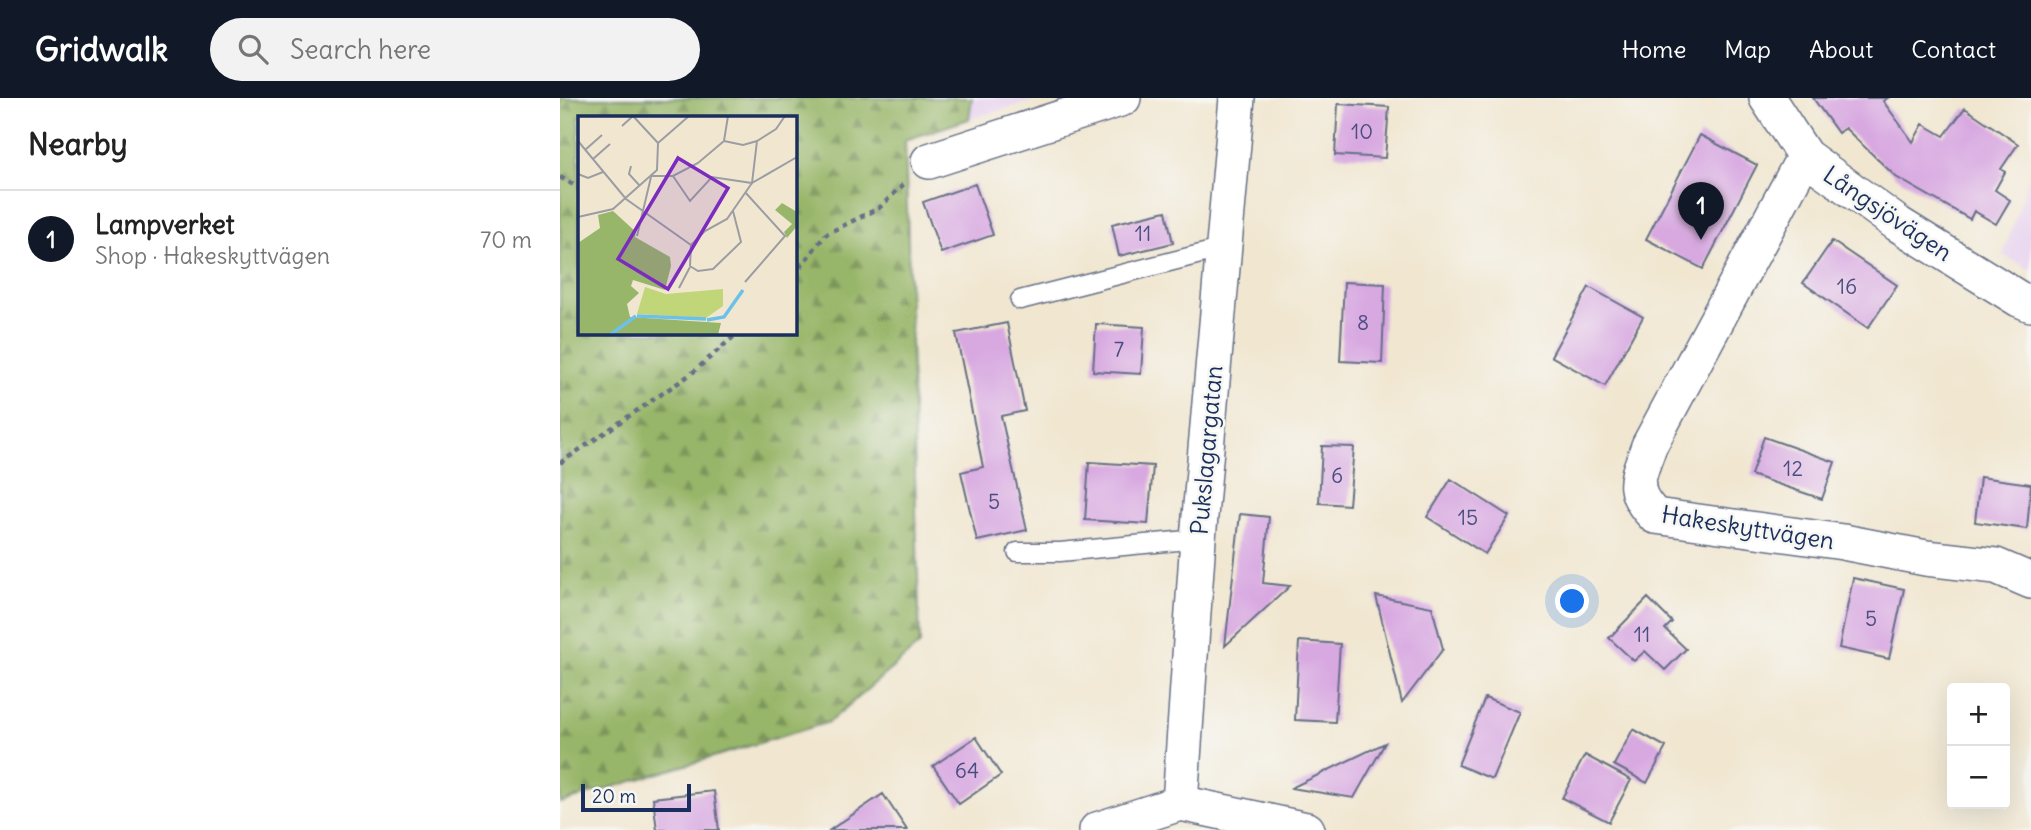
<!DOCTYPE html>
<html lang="en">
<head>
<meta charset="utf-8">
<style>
  :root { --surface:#fff; --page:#f2f2f2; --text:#222; --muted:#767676; --line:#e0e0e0; --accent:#111827 }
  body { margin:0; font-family:Delius,sans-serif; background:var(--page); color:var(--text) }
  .controls { position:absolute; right:21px; bottom:21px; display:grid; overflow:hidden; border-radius:7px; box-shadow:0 7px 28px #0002 }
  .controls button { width:63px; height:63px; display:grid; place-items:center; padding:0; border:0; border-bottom:2px solid var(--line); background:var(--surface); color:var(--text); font:35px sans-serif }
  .scale { position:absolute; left:21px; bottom:18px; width:110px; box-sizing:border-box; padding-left:7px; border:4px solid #1b2f5e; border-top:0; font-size:19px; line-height:24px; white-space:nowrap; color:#1b2f5e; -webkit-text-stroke:5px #f6f6f2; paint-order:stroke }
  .you { position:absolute; left:1013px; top:504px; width:24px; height:24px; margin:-18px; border:5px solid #fff; border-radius:50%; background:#1a73e8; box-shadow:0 0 0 10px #1a73e833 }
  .badge { display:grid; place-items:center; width:46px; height:46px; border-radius:50%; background:var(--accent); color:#fff; font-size:23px; font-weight:700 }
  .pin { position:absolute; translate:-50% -58px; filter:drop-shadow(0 2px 4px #0008) }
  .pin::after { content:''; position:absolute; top:37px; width:24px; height:21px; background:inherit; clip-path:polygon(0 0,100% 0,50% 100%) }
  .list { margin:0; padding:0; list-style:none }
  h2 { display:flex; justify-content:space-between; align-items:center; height:91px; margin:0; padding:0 28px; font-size:30px }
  h2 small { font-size:23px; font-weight:400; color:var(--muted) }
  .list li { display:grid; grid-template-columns:46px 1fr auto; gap:21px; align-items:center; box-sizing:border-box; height:98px; padding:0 28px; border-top:2px solid var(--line) }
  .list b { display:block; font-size:26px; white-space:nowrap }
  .list p { margin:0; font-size:23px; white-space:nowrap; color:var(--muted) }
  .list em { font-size:23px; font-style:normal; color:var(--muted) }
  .icon { flex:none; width:38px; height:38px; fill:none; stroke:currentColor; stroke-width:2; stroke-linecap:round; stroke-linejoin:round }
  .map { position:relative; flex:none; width:1471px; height:732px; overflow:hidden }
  header { display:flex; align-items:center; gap:42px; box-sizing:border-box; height:98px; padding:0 35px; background:var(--accent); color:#fff }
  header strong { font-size:33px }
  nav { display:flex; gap:38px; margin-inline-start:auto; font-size:24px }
  .search { width:490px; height:63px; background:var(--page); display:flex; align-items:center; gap:18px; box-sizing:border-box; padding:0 24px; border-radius:38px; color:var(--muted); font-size:26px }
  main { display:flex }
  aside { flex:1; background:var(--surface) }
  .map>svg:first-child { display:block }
  .built { fill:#e7d2ef }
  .forest { fill:url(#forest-firs); stroke:#5a7264; stroke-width:2; fill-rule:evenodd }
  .building { fill:#d8a8e1 }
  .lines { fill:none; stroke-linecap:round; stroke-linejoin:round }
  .lane-casing { stroke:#666f86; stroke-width:21 }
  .street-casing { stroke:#666f86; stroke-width:38 }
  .path { stroke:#666f86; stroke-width:4.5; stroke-dasharray:5 5; stroke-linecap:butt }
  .lane { stroke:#fff; stroke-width:18 }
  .street { stroke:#fff; stroke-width:35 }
  .labels { text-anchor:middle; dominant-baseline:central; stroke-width:5; stroke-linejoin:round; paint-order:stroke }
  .number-label { font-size:21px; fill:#4a4d7f }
  .street-label { font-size:24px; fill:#1b2f5e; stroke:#f6f6f2 }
  .inset-river { fill:none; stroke:#6dc1e9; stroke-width:3.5 }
  .inset-road { fill:none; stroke:#9b9da3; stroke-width:2 }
  .view { fill:#7b2cbf; fill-opacity:0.15; stroke:#7b2cbf; stroke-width:3.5 }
  .inset-edge { fill:none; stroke:#1b2f5e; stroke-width:3.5 }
</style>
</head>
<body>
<header>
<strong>Gridwalk</strong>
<div class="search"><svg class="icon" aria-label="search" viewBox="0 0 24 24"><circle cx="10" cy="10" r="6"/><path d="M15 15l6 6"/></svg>Search here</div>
<nav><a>Home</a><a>Map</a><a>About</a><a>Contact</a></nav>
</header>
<main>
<aside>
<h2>Nearby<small></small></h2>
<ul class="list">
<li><span class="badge">1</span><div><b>Lampverket</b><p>Shop · Hakeskyttvägen</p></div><em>70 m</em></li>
</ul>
</aside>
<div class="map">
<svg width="1471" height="732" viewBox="0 0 1471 732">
  <defs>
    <pattern id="forest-firs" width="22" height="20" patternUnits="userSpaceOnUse" patternTransform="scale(1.75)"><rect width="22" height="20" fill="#98b669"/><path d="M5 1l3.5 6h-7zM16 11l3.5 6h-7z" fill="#7b945a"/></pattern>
  </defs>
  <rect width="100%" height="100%" fill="#f6f6f2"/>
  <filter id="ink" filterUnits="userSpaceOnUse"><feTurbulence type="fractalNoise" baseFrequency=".0143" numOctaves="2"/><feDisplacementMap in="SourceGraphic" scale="14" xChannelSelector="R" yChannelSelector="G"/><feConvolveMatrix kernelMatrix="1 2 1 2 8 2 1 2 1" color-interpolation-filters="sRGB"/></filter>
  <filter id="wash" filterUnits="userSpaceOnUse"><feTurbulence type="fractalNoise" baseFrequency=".00686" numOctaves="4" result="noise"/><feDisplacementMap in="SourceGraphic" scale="28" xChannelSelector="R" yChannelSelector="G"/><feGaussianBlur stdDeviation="1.57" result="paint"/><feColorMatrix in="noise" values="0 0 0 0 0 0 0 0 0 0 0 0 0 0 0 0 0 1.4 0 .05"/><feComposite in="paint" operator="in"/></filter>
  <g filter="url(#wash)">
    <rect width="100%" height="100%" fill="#f1e7d1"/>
    <path class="built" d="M 412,0 L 484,0 L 409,21 Z
      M 1471,74 L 1471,172 L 1443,157 Z"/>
    <path class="forest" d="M 0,0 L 412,0 L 409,21 L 345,42 L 360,546 L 269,624 L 0,705 ZM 19,19 L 234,19 L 234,234 L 19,234 Z"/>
    <g id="blocks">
      <path class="building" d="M 1253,0 L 1328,0 L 1323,3 L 1353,44 L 1363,26 L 1384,38 L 1405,10 L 1458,46 L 1441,71 L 1445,74 L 1435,92 L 1450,102 L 1436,126 L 1414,113 L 1410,121 L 1336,79 L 1285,30 L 1278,35 Z
        M 778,6 L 829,9 L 825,60 L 775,57 Z
        M 1140,37 L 1197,67 L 1143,171 L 1086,141 Z
        M 415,86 L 433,137 L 381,155 L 363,104 Z
        M 606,113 L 613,145 L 559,158 L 552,126 Z
        M 1272,143 L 1337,187 L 1308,230 L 1243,185 Z
        M 784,184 L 825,186 L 822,265 L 780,263 Z
        M 1029,189 L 1083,219 L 1045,288 L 991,258 Z
        M 447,225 L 465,313 L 441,318 L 467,432 L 417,443 L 401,374 L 423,369 L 396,235 Z
        M 536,226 L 584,229 L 581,276 L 533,273 Z
        M 1204,339 L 1275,364 L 1262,401 L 1191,377 Z
        M 762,348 L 794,349 L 789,407 L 759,405 Z
        M 529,364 L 593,368 L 588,426 L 525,422 Z
        M 1420,379 L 1471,386 L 1467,431 L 1415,424 Z
        M 891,381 L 949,418 L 925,456 L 867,419 Z
        M 680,416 L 709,419 L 703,485 L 730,488 L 665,548 Z
        M 1293,480 L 1344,491 L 1329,561 L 1279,550 Z
        M 816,498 L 872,509 L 883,551 L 842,605 Z
        M 1088,500 L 1112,524 L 1105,531 L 1126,551 L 1105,572 L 1085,553 L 1074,563 L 1049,540 Z
        M 739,543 L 780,546 L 775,624 L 735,622 Z
        M 925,600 L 960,614 L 932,681 L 898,667 Z
        M 1073,631 L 1106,649 L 1087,685 L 1054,667 Z
        M 416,639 L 441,677 L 399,706 L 373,668 Z
        M 825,645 L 794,700 L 731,690 Z
        M 1025,657 L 1071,682 L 1049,724 L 1002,700 Z
        M 154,693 L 159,732 L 97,732 L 93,700 Z
        M 323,696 L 347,732 L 270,732 Z"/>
    </g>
  </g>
  <g filter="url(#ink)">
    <use href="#blocks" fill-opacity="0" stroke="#666f86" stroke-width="2"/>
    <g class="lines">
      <g class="lane-casing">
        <path id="lane" d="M 460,202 L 664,150
          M 457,454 L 500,454 L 638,441"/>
      </g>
      <g class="street-casing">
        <path id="street" d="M 1207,0 L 1245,58 L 1338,126 L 1459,201 L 1471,206
          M 1245,58 L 1089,348 C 1078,380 1068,391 1095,418 L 1283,444 L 1366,460 L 1436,468 L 1471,483
          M 369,63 L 563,0
          M 620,705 L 638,441 L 677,0
          M 537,732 L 620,705 L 747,732"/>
      </g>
      <path class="path" d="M 0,79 L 19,90
        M 234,177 L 266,136 L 319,110 L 345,85
        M 0,365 L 131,276 L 179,234"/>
      <use href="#lane" class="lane"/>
      <use href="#street" class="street"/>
    </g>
  </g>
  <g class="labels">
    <g class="number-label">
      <text x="802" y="33">10</text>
      <text x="583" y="135">11</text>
      <text x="1287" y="188">16</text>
      <text x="803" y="224">8</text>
      <text x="559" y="251">7</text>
      <text x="1233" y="370">12</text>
      <text x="777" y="377">6</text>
      <text x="434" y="403">5</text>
      <text x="908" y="419">15</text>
      <text x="1311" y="520">5</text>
      <text x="1082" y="536">11</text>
      <text x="407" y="672">64</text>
    </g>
    <g class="street-label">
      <text transform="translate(1328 115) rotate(34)">Långsjövägen</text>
      <text transform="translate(646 352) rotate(-85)">Pukslagargatan</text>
      <text transform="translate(1188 429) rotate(9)">Hakeskyttvägen</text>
    </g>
  </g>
  <g transform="translate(18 18)">
    <rect width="219" height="219" fill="#f1e7d1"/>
    <path d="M 204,87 L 219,96 L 219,110 L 209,122 L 206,116 L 214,108 L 197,94 ZM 35,95 L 58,116 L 57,121 L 92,141 L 93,150 L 87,174 L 55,164 L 53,170 L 61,177 L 49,188 L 52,201 L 143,207 L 140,219 L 0,219 L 0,127 L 22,112 L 20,99 Z" fill="#98b669"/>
    <path d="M 67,171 L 88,178 L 145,173 L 145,190 L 128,202 L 59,198 Z" fill="#c1d579"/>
    <path class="inset-river" d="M 59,200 L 128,203M 129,204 L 146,201 L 165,174M 32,219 L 58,200"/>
    <path class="inset-road" d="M 0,25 L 48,83 L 113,129M 146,25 L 165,29 L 179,25 L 198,13 L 207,0M 80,27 L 111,0M 7,34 L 24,19M 15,43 L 32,28M 53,50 L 51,58 L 62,70M 0,58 L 10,62 L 25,56M 73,60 L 95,60 L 120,47 L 146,25 L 150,0M 95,60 L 112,85 L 134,61 L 174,67 L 179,25M 167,76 L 207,120 L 167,166M 0,101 L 35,93 L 79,54 L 80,27 L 55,0 L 44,10M 59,120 L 73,61M 112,150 L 113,129 L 127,115 L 149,103 L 174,67 L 219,41M 112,150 L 120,155 L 135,153 L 163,126 L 155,95M 101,172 L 112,151"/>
    <path class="view" d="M 100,42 L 150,72 L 90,173 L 40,143 Z"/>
    <rect width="219" height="219" class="inset-edge"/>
  </g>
</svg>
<div class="controls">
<button>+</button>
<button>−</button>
</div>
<div class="scale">20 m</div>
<div class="you"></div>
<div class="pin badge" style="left:1141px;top:142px">1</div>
</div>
</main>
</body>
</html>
